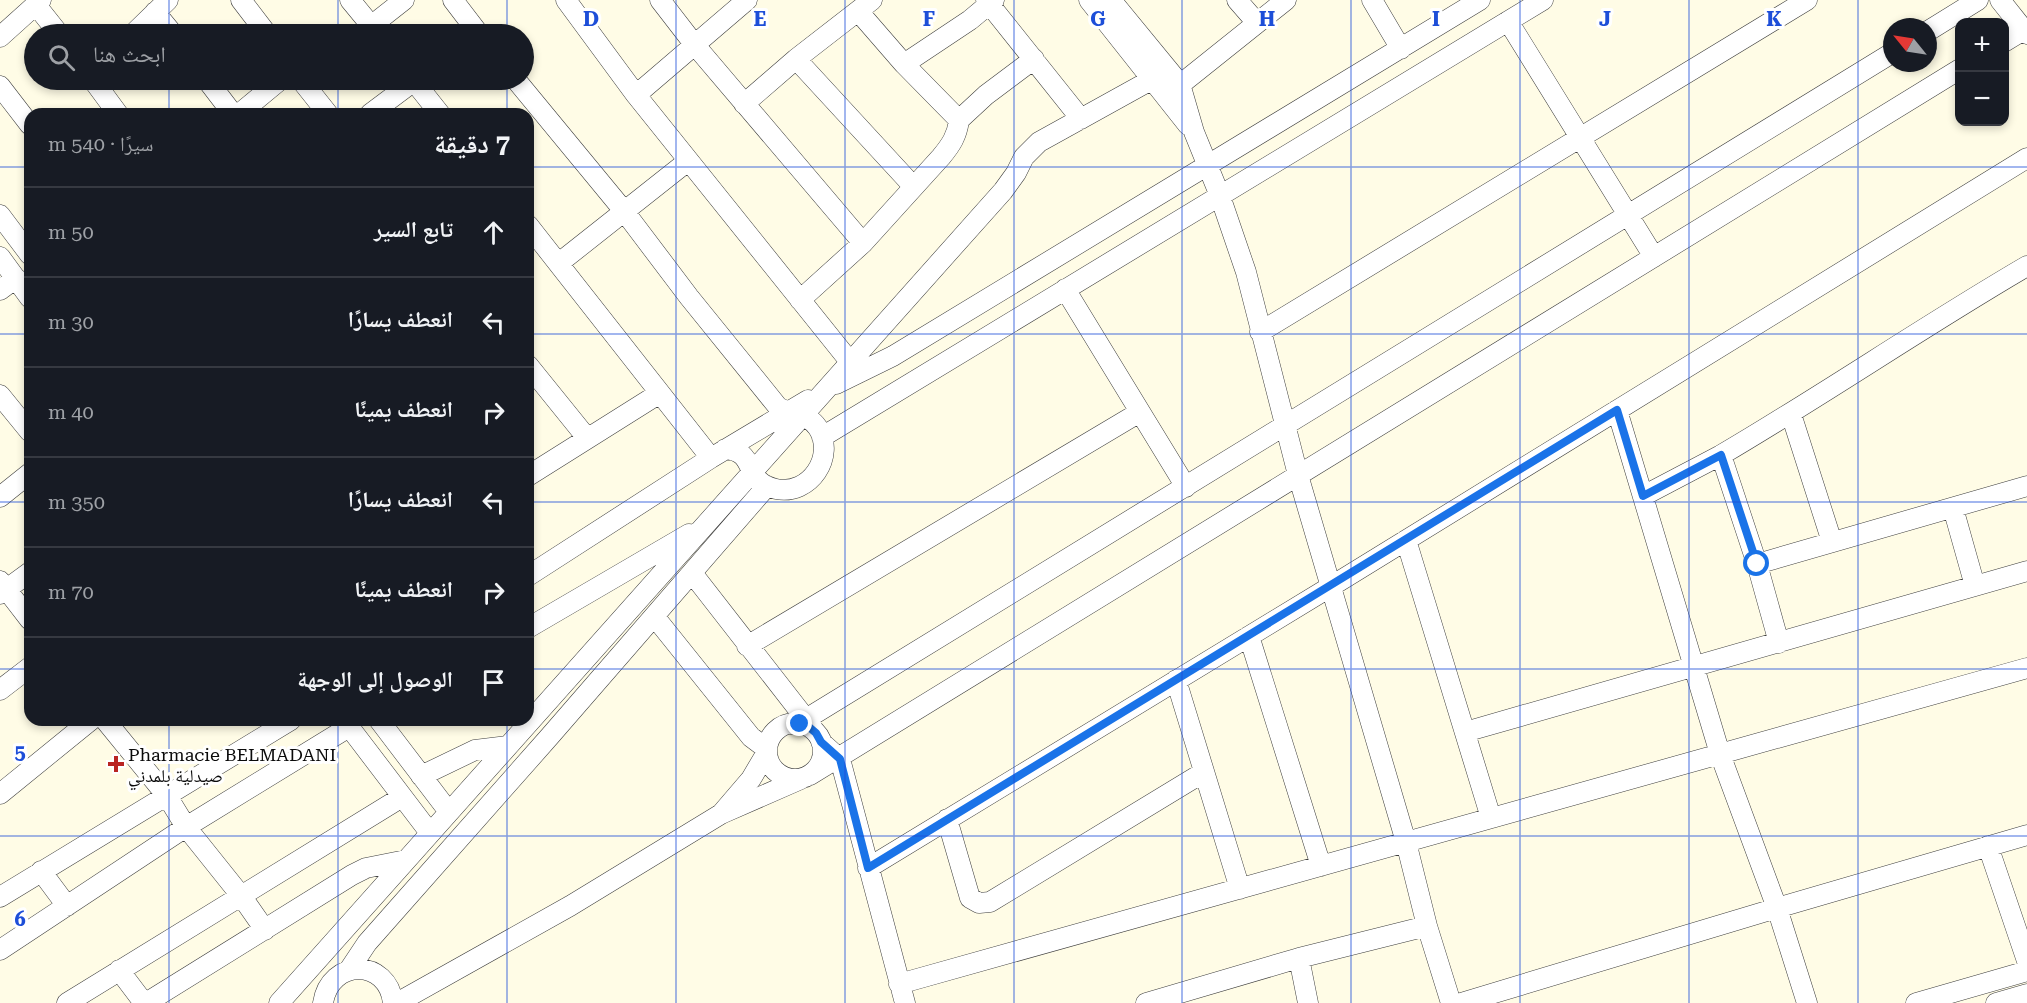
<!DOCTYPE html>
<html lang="ar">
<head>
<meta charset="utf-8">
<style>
  :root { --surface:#171b24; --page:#242831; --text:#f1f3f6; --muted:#9ea1a6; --line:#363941 }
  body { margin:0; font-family:"Roboto Serif","Noto Naskh Arabic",serif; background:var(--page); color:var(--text); direction:rtl }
  .controls { position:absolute; right:18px; top:18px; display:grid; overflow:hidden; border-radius:12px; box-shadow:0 3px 9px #0003 }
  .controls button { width:54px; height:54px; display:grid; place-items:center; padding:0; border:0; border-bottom:2px solid var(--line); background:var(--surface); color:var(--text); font:30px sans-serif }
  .compass { position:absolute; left:1883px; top:18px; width:54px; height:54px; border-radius:50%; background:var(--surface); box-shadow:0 3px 9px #0003; rotate:300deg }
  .stop { position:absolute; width:18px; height:18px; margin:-14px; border:4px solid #1a73e8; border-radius:50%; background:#fff }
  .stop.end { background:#1a73e8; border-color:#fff; box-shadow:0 2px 6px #0008 }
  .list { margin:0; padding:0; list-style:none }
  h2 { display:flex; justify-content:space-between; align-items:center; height:78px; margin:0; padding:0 24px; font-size:26px }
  h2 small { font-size:20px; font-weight:400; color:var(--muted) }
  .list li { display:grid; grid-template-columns:39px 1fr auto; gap:18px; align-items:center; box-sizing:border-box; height:90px; padding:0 24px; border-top:2px solid var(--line) }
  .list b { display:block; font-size:22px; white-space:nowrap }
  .list em { font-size:20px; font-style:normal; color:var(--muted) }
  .icon { flex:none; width:33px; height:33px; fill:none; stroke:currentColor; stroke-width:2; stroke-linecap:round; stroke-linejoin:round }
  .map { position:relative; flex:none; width:2027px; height:1003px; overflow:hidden; direction:ltr }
  .search { position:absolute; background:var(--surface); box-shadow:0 3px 9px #0003; left:24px; top:24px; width:510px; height:66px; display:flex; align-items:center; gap:15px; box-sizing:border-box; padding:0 21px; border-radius:33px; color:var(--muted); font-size:22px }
  .panel { position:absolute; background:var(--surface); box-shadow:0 3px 9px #0003; left:24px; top:108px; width:510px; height:618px; border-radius:18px; direction:rtl }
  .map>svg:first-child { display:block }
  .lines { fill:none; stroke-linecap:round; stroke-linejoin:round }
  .street-casing { stroke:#3d3d3d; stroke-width:21 }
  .street { stroke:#fff; stroke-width:20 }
  .route { stroke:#1a73e8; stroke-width:8 }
  .grid { fill:none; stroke:#1d4ed8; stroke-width:1.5; stroke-opacity:0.55 }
  .poi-dot { fill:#b92422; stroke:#fff; stroke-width:2 }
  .labels { text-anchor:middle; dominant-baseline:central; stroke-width:6; stroke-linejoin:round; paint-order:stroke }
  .poi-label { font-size:18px; fill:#0a0a0a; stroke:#fff; text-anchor:start }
  .grid-label { font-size:20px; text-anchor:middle; font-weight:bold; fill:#1d4ed8; stroke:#fff; stroke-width:6; stroke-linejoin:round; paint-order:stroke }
</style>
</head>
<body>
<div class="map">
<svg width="2027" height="1003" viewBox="0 0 2027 1003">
  <rect width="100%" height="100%" fill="#fffce6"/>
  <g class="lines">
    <g class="street-casing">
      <path id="street" d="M 241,0 L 267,34
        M 350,0 L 378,34
        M 453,0 L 479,34
        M 566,0 L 636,95 L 847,358
        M 660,0 L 694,44 L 863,243
        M 986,0 L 1081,119
        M 1089,0 L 1188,125
        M 1111,0 L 1180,84 L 1194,132 L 1220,196 L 1246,272 L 1298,475 L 1406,842 L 1427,926 L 1451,1003
        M 1237,0 L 1257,23
        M 1372,0 L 1401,49
        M 2000,0 L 2027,34
        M 36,5 L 59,34
        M 858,11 L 904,64 L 970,20 L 994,0
        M 155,12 L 173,34
        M 1508,21 L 1654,257
        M 371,26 L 404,0
        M 1928,31 L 1978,0
        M 133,34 L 168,0
        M 0,37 L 41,0
        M 2004,42 L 2027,28
        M 796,59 L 913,186
        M 93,80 L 118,114
        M 207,80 L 233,114
        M 301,80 L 328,114
        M 413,80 L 440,114
        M 516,80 L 624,211 L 689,297 L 778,407 C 792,415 808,413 818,428 C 836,456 810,496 776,489 C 742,482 758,451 725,449
        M 0,86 L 30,125
        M 1171,92 L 1286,0
        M 636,95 L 747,0
        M 744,104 L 796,59 L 872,0
        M 239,114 L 280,80
        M 370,114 L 414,81
        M 959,120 L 986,95 L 1034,59
        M 0,215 L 30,255
        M 528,225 L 711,458
        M 0,257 L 30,298
        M 559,263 L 688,161
        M 1065,289 L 1186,487
        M 0,290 L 16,278
        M 800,300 L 863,243 L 941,157 C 951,145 957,136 959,120 L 904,64
        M 1260,332 L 1807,0
        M 528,365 L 587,438
        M 836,384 L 893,356 L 1480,0
        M 0,395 L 30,432
        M 1617,410 L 1720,754 L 1777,908 L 1807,1003
        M 1791,414 L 1832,542
        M 822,437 L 1543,0
        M 528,476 L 660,393
        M 1643,496 L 1721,455
        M 0,497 L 30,473
        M 1953,508 L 1975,586
        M 1406,540 L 1491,818
        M 1757,564 L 1721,455 C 1825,394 1924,326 2027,266
        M 692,573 L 812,727
        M 528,576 L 711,458 L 808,400
        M 0,581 L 30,620
        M 0,594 L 30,572
        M 654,616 L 751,737 L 767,749
        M 528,628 L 689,534
        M 1249,636 L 1321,866
        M 1779,643 L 1757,564 L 2027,486
        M 747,646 L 1140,412
        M 1176,680 L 1240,889
        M 0,690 L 30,667
        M 105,720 L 167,796 L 186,827 L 242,897 L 265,930
        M 344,720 L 430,833
        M 379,720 L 449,812
        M767 751a28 28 0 1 1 56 0a28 28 0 1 1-56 0Z
        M 791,724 L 806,719 L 1892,53
        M 1465,732 L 2027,571
        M 821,742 L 840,759 L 905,1003
        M 767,752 L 751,779 L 721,814 L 801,779
        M 810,775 L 1960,69
        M 421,776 L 475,750 L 508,746
        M 0,794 L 91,720
        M 947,819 L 970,898 L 979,903 L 990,902 L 1204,772
        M 1988,846 L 2027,961
        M 868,868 L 1330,587 L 2027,158
        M 41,871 L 67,906
        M 0,897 L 291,720
        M 0,950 L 186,827 L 349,727
        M 1299,958 L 1308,1003
        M 119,970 L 144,1003
        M 349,970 L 367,943 L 550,736 L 767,486
        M 899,984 L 2027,668
        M 67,1003 L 402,797
        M 146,1003 L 352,875 L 366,868 L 406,860
        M 279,1003 L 1003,191 L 1016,173 L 1024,157 L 1039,142 L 1151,80 L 1167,68
        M 323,1003 C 330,958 388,958 393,1003
        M 397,1003 L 570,906 L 721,814
        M 1146,1003 L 1299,958 L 1427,926
        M 1461,1003 L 1777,908 L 2027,835
        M 1916,1003 L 2027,971
        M 1996,1003 L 2027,994"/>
    </g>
    <use href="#street" class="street"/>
  </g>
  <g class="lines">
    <path class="route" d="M 800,724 L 809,727 L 816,733 L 821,742 L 840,759 L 868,868 L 1617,410 L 1643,496 L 1721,455 L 1757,564"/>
  </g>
  <path class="grid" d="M 169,0 L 169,34M 338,0 L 338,34M 507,0 L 507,34M 676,0 L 676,1003M 845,0 L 845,1003M 1014,0 L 1014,1003M 1182,0 L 1182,1003M 1351,0 L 1351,1003M 1520,0 L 1520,1003M 1689,0 L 1689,1003M 1858,0 L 1858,1003M 169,80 L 169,114M 338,80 L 338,114M 507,80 L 507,114M 0,167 L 30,167M 528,167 L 2027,167M 0,334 L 30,334M 528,334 L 2027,334M 0,502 L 30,502M 528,502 L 2027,502M 0,669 L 30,669M 528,669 L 2027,669M 169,720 L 169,1003M 338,720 L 338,1003M 507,720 L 507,1003M 0,836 L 2027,836"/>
  <path class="poi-dot" d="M113 755h6v6h6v6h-6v6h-6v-6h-6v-6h6z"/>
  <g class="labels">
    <g class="poi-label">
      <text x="128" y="754">Pharmacie BELMADANI<tspan x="128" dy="21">صيدلية بلمدني</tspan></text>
    </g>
  </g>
  <g class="grid-label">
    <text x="591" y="26">D</text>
    <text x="760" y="26">E</text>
    <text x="929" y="26">F</text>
    <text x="1098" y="26">G</text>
    <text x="1267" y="26">H</text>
    <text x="1436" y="26">I</text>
    <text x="1605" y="26">J</text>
    <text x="1774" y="26">K</text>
    <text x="20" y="759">5</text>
    <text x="20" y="926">6</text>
  </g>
</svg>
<div class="controls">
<button>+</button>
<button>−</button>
</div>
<svg class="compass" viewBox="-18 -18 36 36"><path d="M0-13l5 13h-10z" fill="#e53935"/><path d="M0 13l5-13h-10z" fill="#9ea1a6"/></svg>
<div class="stop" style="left:1757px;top:564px"></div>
<div class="stop end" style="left:800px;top:724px"></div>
<div class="search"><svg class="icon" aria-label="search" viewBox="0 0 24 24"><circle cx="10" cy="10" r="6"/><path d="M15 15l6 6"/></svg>ابحث هنا</div>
<section class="panel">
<h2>7 دقيقة<small>سيرًا · 540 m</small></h2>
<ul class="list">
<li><svg class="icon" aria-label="ahead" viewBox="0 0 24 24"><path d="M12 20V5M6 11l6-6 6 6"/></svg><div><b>تابع السير</b></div><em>50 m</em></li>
<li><svg class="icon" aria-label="left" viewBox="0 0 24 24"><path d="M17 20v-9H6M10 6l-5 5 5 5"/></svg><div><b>انعطف يسارًا</b></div><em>30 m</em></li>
<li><svg class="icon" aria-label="right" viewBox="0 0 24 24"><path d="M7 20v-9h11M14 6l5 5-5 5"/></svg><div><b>انعطف يمينًا</b></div><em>40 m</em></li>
<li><svg class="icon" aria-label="left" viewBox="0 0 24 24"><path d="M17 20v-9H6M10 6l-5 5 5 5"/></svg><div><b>انعطف يسارًا</b></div><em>350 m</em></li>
<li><svg class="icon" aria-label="right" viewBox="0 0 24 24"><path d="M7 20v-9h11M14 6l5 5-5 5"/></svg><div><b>انعطف يمينًا</b></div><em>70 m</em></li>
<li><svg class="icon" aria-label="arrive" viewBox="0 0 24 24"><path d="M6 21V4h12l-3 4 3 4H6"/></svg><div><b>الوصول إلى الوجهة</b></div></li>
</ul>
</section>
</div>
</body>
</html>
